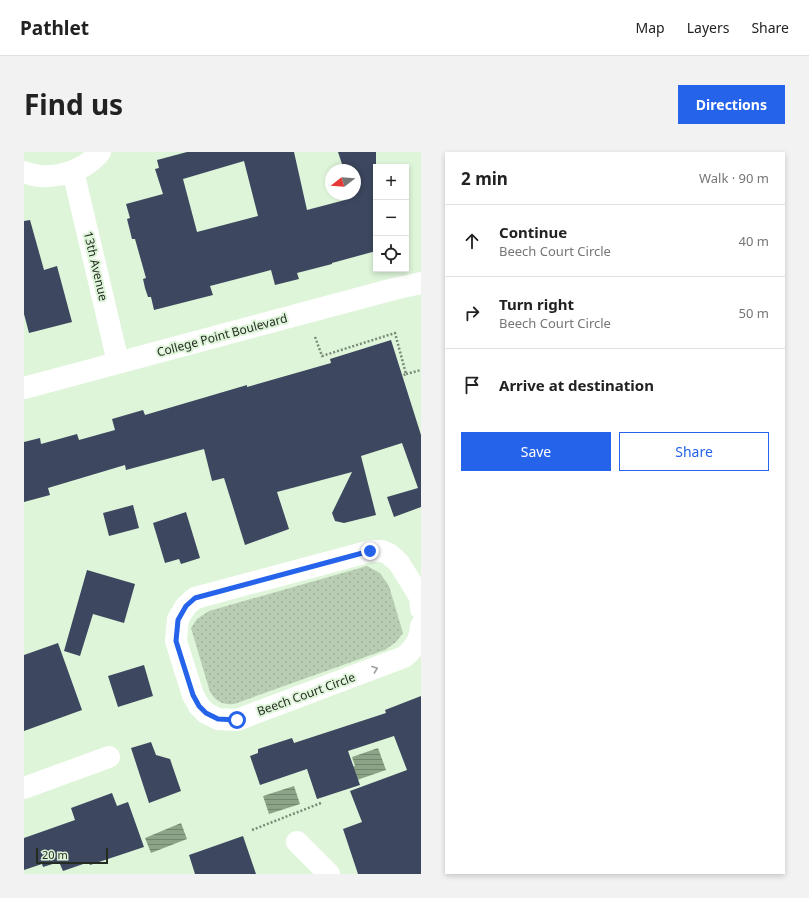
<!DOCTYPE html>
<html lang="en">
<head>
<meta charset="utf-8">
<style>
  :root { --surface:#fff; --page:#f2f2f2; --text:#222; --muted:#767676; --line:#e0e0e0; --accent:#2563eb }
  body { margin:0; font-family:"Noto Sans",sans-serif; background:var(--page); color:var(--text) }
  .controls { position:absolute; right:12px; top:12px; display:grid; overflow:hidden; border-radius:0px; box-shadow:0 2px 6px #0003 }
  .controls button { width:36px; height:36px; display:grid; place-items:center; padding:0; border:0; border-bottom:1px solid var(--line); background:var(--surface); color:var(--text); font:20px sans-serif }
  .compass { position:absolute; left:301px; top:12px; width:36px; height:36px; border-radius:50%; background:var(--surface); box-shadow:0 2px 6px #0003; rotate:253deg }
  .scale { position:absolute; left:12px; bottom:10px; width:72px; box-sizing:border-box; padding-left:4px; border:2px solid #242c22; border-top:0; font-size:11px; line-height:14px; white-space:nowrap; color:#242c22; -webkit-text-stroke:3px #def5d9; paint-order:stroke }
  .stop { position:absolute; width:12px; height:12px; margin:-9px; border:3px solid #2563eb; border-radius:50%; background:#fff }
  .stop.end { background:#2563eb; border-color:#fff; box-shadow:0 1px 4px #0008 }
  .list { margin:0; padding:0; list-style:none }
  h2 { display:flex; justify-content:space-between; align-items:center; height:52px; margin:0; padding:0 16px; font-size:17px }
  h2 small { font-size:13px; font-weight:400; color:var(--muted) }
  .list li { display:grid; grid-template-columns:26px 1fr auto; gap:12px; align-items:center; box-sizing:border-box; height:72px; padding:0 16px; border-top:1px solid var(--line) }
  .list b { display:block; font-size:15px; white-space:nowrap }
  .list p { margin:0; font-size:13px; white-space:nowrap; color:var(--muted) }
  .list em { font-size:13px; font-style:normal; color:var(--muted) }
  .actions { display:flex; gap:8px; padding:12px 16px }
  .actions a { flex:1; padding:9px 0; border:1px solid var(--accent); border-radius:0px; text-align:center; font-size:14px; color:var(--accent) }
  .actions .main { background:var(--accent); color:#fff }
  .icon { flex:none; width:22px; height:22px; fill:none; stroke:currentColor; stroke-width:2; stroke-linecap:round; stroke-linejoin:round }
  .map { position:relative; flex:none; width:397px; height:722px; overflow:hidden; border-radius:0px }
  header { display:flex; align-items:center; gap:24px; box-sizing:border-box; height:56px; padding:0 20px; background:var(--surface); border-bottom:1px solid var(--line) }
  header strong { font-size:19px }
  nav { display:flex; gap:22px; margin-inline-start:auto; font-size:14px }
  .intro { display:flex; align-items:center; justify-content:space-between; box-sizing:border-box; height:96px; padding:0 24px }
  h1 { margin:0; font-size:28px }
  .button { padding:10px 18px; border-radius:0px; background:var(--accent); color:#fff; font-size:14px; font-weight:700 }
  main { display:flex; gap:24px; padding:0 24px }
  aside { flex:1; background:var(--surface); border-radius:0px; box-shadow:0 2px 6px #0003 }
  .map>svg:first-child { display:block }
  .green { fill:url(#green-dots) }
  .water { fill:url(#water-rules) }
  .building { fill:#3d475f; fill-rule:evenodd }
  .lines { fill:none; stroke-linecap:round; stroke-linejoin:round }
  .path { stroke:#7b8a77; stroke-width:2.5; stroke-dasharray:2 2; stroke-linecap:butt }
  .minor { stroke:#fff; stroke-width:22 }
  .oneway { stroke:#9ca09c }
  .route { stroke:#2563eb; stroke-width:5 }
  .labels { text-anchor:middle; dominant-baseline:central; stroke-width:4; stroke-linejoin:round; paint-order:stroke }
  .street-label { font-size:12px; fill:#242c22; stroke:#def5d9 }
</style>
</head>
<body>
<header>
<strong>Pathlet</strong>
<nav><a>Map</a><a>Layers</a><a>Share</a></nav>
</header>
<div class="intro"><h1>Find us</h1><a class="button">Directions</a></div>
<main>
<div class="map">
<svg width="397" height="722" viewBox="0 0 397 722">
  <defs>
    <pattern id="green-dots" width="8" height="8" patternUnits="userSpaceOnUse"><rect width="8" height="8" fill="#b9cdb4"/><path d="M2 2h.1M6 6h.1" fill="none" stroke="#9fb09a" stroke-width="1.8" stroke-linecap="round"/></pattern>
    <pattern id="water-rules" width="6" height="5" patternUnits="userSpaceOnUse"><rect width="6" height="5" fill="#8ca387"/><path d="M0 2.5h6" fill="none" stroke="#72856e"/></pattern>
  </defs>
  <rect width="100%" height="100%" fill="#def5d9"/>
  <path class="green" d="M 343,414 L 356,421 L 365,434 L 379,481 L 372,490 L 361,498 L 210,552 C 198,553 192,549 186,540 L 167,476 L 173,467 L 185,459 Z"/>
  <path class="water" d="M 354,596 L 362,618 L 330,629 L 325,616 L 331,614 L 328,605 Z
    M 270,634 L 276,652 L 245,662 L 239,644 Z
    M 157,671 L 163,687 L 127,701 L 121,686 Z"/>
  <path class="building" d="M 163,0 L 270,0 L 283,58 L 321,48 L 320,42 L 331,42 L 331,18 L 320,18 L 314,0 L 352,0 L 352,99 L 308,111 L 308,112 L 273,121 L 275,127 L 251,133 L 247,118 L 186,134 L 189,143 L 130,158 L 127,145 L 124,145 L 121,136 L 119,127 L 122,126 L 111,87 L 108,87 L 103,67 L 106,66 L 102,52 L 139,42 L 131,17 L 135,16 L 133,8 ZM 220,9 L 234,64 L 173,80 L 159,27 Z
    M 6,68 L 20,118 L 33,114 L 48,170 L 5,181 L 0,162 L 0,69 Z
    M 367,188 L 397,283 L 397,355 L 370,365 L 363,345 L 394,336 L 378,291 L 337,304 L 352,363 L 320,371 L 311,369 L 308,361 L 328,320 L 253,340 L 265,377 L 221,393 L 200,326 L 188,329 L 180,297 L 102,318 L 101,313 L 24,336 L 26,343 L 0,350 L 0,290 L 16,286 L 17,292 L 53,282 L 55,288 L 91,278 L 88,267 L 119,258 L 121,263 L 223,233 L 223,235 L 307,211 L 306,207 Z
    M 109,353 L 115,376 L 85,384 L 79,361 Z
    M 162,360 L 176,406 L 157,412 L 155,407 L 141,411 L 129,371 Z
    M 63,418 L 111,432 L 100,471 L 69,462 L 56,504 L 40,499 Z
    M 34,491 L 58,558 L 0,579 L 0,503 Z
    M 120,513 L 129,544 L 94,555 L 84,524 Z
    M 397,544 L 397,722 L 334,722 L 319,677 L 338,670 L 326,639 L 383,618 L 370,584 L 324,599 L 336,633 L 293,647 L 283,617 L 236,633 L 226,604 L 234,601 L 234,597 L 268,586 L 270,591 L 362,561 L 361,558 Z
    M 127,590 L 132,603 L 146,607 L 157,639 L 125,651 L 107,596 Z
    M 88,641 L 93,654 L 104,650 L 120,695 L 66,713 L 65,710 L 39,719 L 35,710 L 19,715 L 18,712 L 0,718 L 0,686 L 51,668 L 47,656 Z
    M 219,684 L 232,722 L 171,722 L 165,703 Z"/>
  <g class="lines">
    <path class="path" d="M 291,185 L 298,204 L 371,181 L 382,222 L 378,224
      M 382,222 L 397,218
      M 228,678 L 297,651"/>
    <path class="minor" d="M 49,19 L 94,210
      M 0,20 C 25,30 59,21 76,0
      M 0,236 L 370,137 L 397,131
      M 397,457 L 396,445 L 375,411 L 365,402 L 358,399 L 347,399 L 171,446 L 162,454 L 154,467 L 152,489 L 169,543 L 175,554 L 182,561 L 194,567 L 213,568 L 380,505 C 391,496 396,488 397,474
      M 0,636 L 85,605
      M 273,690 L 305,722"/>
  </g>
  <defs><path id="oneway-chevron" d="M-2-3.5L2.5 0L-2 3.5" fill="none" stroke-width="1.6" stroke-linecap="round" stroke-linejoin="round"/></defs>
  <use class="oneway" href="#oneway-chevron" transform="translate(351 517) rotate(-20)"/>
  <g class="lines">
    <path class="route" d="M 213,568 L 194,567 L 182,561 L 175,554 L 169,543 L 152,489 L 154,468 L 162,454 L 171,446 L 346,399"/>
  </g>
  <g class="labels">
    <g class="street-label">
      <text transform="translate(72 114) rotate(77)">13th Avenue</text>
      <text transform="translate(198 183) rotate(-15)">College Point Boulevard</text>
      <text transform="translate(282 542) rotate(-20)">Beech Court Circle</text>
    </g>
  </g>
</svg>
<div class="controls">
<button>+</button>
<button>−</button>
<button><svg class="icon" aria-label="locate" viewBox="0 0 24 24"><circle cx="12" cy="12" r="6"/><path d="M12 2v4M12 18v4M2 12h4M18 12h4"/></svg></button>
</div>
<svg class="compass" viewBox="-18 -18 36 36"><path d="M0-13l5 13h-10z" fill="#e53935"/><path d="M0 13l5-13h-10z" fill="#767676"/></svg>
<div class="scale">20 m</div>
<div class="stop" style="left:213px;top:568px"></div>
<div class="stop end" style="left:346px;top:399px"></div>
</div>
<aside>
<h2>2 min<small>Walk · 90 m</small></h2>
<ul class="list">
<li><svg class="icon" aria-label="ahead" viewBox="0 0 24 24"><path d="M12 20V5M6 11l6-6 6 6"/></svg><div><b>Continue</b><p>Beech Court Circle</p></div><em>40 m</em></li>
<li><svg class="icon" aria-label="right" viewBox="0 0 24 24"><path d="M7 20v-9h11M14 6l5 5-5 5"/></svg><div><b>Turn right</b><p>Beech Court Circle</p></div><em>50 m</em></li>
<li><svg class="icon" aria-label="arrive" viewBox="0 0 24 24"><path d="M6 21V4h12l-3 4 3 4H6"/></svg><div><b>Arrive at destination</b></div></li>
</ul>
<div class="actions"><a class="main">Save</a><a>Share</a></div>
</aside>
</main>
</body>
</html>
